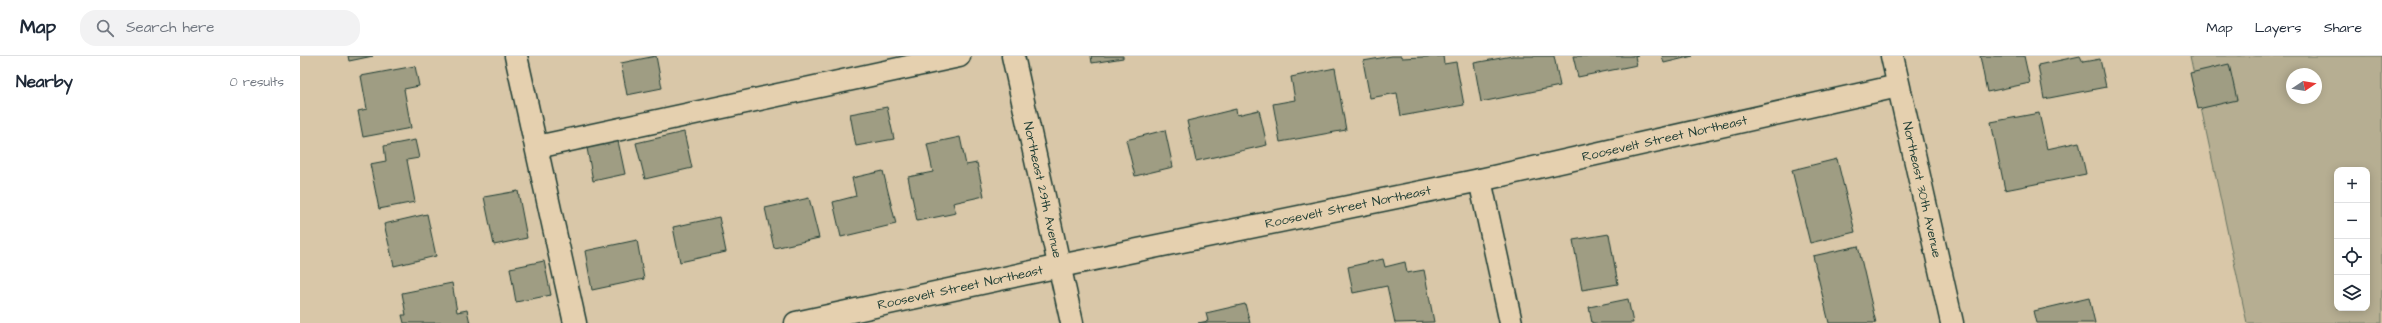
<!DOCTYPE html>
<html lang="en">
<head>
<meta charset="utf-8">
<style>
  :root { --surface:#fff; --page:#f2f2f3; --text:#1f2937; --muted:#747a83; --line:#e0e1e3 }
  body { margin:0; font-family:"Architects Daughter",sans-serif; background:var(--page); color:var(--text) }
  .controls { position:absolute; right:12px; bottom:12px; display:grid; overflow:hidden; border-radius:8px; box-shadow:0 2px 10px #0003 }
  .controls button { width:36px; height:36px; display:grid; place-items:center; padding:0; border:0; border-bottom:1px solid var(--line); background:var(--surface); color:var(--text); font:20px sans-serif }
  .compass { position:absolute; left:1986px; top:12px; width:36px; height:36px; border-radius:50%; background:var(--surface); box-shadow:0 2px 10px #0003; rotate:78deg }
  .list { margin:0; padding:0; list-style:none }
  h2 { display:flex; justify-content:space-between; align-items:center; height:52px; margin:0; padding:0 16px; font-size:17px }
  h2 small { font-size:13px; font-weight:400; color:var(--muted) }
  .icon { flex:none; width:22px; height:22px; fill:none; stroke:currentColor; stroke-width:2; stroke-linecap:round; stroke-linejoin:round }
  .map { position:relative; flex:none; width:2082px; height:267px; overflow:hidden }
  header { display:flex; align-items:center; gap:24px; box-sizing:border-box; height:56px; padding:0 20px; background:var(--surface); border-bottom:1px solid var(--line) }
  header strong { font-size:19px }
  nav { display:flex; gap:22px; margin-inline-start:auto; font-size:14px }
  .search { width:280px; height:36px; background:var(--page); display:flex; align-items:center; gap:10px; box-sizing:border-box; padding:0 14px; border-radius:16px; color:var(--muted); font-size:15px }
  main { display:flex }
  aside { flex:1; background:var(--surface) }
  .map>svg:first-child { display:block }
  .green { fill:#b6ae92; stroke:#6a7663; fill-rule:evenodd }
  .building { fill:#9f9d83; stroke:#1f3d34 }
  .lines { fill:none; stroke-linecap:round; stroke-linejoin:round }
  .minor-casing { stroke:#1f3d34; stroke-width:25 }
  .minor { stroke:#e5d0af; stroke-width:22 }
  .labels { text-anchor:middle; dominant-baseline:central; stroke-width:3; stroke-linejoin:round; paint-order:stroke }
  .street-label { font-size:13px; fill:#1f3d34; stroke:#e5d0af }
</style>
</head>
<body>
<header>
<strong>Map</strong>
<div class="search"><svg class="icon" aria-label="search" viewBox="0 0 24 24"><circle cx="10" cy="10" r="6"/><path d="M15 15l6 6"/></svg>Search here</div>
<nav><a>Map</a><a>Layers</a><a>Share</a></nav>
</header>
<main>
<aside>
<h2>Nearby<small>0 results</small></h2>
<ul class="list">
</ul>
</aside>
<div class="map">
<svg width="2082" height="267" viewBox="0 0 2082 267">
  <rect width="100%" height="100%" fill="#d9c7a8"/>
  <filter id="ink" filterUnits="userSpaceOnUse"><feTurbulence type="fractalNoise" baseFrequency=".025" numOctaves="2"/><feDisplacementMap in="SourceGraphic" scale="8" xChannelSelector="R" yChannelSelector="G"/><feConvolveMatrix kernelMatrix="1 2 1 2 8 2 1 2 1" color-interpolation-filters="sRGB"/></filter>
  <g filter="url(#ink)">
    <path class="green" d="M 1890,0 L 2082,0 L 2082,267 L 1947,267 ZM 1992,18 L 2016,18 L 2016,42 L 1992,42 ZM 2037,114 L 2067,114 L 2067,252 L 2037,252 Z"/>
    <path class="building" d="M 48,0 L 73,0 L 49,5 Z
      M 356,0 L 362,32 L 327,39 L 321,7 Z
      M 791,0 L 823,0 L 823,2 L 792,7 Z
      M 1092,0 L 1101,0 L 1102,2 L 1143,0 L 1144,8 L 1156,6 L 1164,49 L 1101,60 L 1097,37 L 1070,42 L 1063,5 Z
      M 1212,0 L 1254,0 L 1260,30 L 1181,46 L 1174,7 Z
      M 1273,0 L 1338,0 L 1335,1 L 1337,9 L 1278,21 Z
      M 1362,0 L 1393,0 L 1364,7 Z
      M 1680,0 L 1724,0 L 1730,27 L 1687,36 Z
      M 1780,0 L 1783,6 L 1800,3 L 1806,31 L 1744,43 L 1738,9 Z
      M 1929,8 L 1937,44 L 1898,53 L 1890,17 Z
      M 115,10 L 119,30 L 104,33 L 111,72 L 63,81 L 58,55 L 67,53 L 61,20 Z
      M 1035,12 L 1046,74 L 980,86 L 973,48 L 995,44 L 991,21 Z
      M 587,51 L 594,83 L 556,90 L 550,58 Z
      M 936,53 L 937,59 L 959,54 L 967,89 L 896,105 L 887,65 Z
      M 1739,57 L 1747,93 L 1779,86 L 1786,118 L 1705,134 L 1691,66 Z
      M 865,74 L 873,111 L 835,120 L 826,84 Z
      M 384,76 L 392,112 L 345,123 L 336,87 Z
      M 660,81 L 666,109 L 677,107 L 684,140 L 653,147 L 656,157 L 617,165 L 608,121 L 633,116 L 627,88 Z
      M 115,84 L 119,102 L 107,104 L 115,146 L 79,153 L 70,108 L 86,105 L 84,90 Z
      M 318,85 L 325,118 L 293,125 L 287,92 Z
      M 1537,103 L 1555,176 L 1510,187 L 1492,114 Z
      M 583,115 L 596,168 L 541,181 L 533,146 L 556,140 L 552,122 Z
      M 218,135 L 227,182 L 194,189 L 184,141 Z
      M 509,142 L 519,182 L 474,192 L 465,152 Z
      M 127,158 L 136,200 L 94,210 L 84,168 Z
      M 419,161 L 426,196 L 380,206 L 373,171 Z
      M 1309,178 L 1318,228 L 1282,234 L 1273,184 Z
      M 337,184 L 344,223 L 292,234 L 285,195 Z
      M 1558,190 L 1576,267 L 1529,267 L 1513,200 Z
      M 1083,203 L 1085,211 L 1105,206 L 1107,217 L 1124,214 L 1134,266 L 1095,267 L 1087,230 L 1053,237 L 1048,211 Z
      M 244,205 L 251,239 L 216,246 L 210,212 Z
      M 152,227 L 157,256 L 167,254 L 170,267 L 104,267 L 102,259 L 106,259 L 102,237 Z
      M 1789,242 L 1795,267 L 1737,267 L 1734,255 Z
      M 1328,243 L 1333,267 L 1292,267 L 1289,251 Z
      M 945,248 L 950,267 L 898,267 L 908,265 L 906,257 Z"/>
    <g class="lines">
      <g class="minor-casing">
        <g id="minor">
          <path d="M 216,0 L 275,267"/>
          <path id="s1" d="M 713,0 L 772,267"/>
          <path id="s2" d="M 1592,0 L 1652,267"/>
          <path d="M 237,91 L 659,0"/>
          <path d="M 1180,124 L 1211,267"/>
          <path id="s3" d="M 496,267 L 760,210 L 1180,124 L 1598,30"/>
        </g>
      </g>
      <use href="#minor" class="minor"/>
    </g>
  </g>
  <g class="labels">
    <g class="street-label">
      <text stroke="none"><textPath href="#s3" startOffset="888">Roosevelt Street Northeast</textPath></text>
      <text stroke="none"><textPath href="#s1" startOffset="137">Northeast 29th Avenue</textPath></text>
      <text stroke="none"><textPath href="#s2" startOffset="137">Northeast 30th Avenue</textPath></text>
      <text stroke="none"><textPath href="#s3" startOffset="564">Roosevelt Street Northeast</textPath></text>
      <text stroke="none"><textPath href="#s3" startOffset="168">Roosevelt Street Northeast</textPath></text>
    </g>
  </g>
</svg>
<div class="controls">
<button>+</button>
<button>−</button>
<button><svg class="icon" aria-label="locate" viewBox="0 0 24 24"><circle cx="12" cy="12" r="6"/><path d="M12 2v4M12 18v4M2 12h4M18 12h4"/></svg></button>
<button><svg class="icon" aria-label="layers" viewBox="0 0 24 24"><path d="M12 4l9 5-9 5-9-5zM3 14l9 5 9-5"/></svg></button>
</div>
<svg class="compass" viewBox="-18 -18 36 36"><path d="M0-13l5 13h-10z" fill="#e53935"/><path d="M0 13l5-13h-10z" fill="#747a83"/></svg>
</div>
</main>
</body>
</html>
